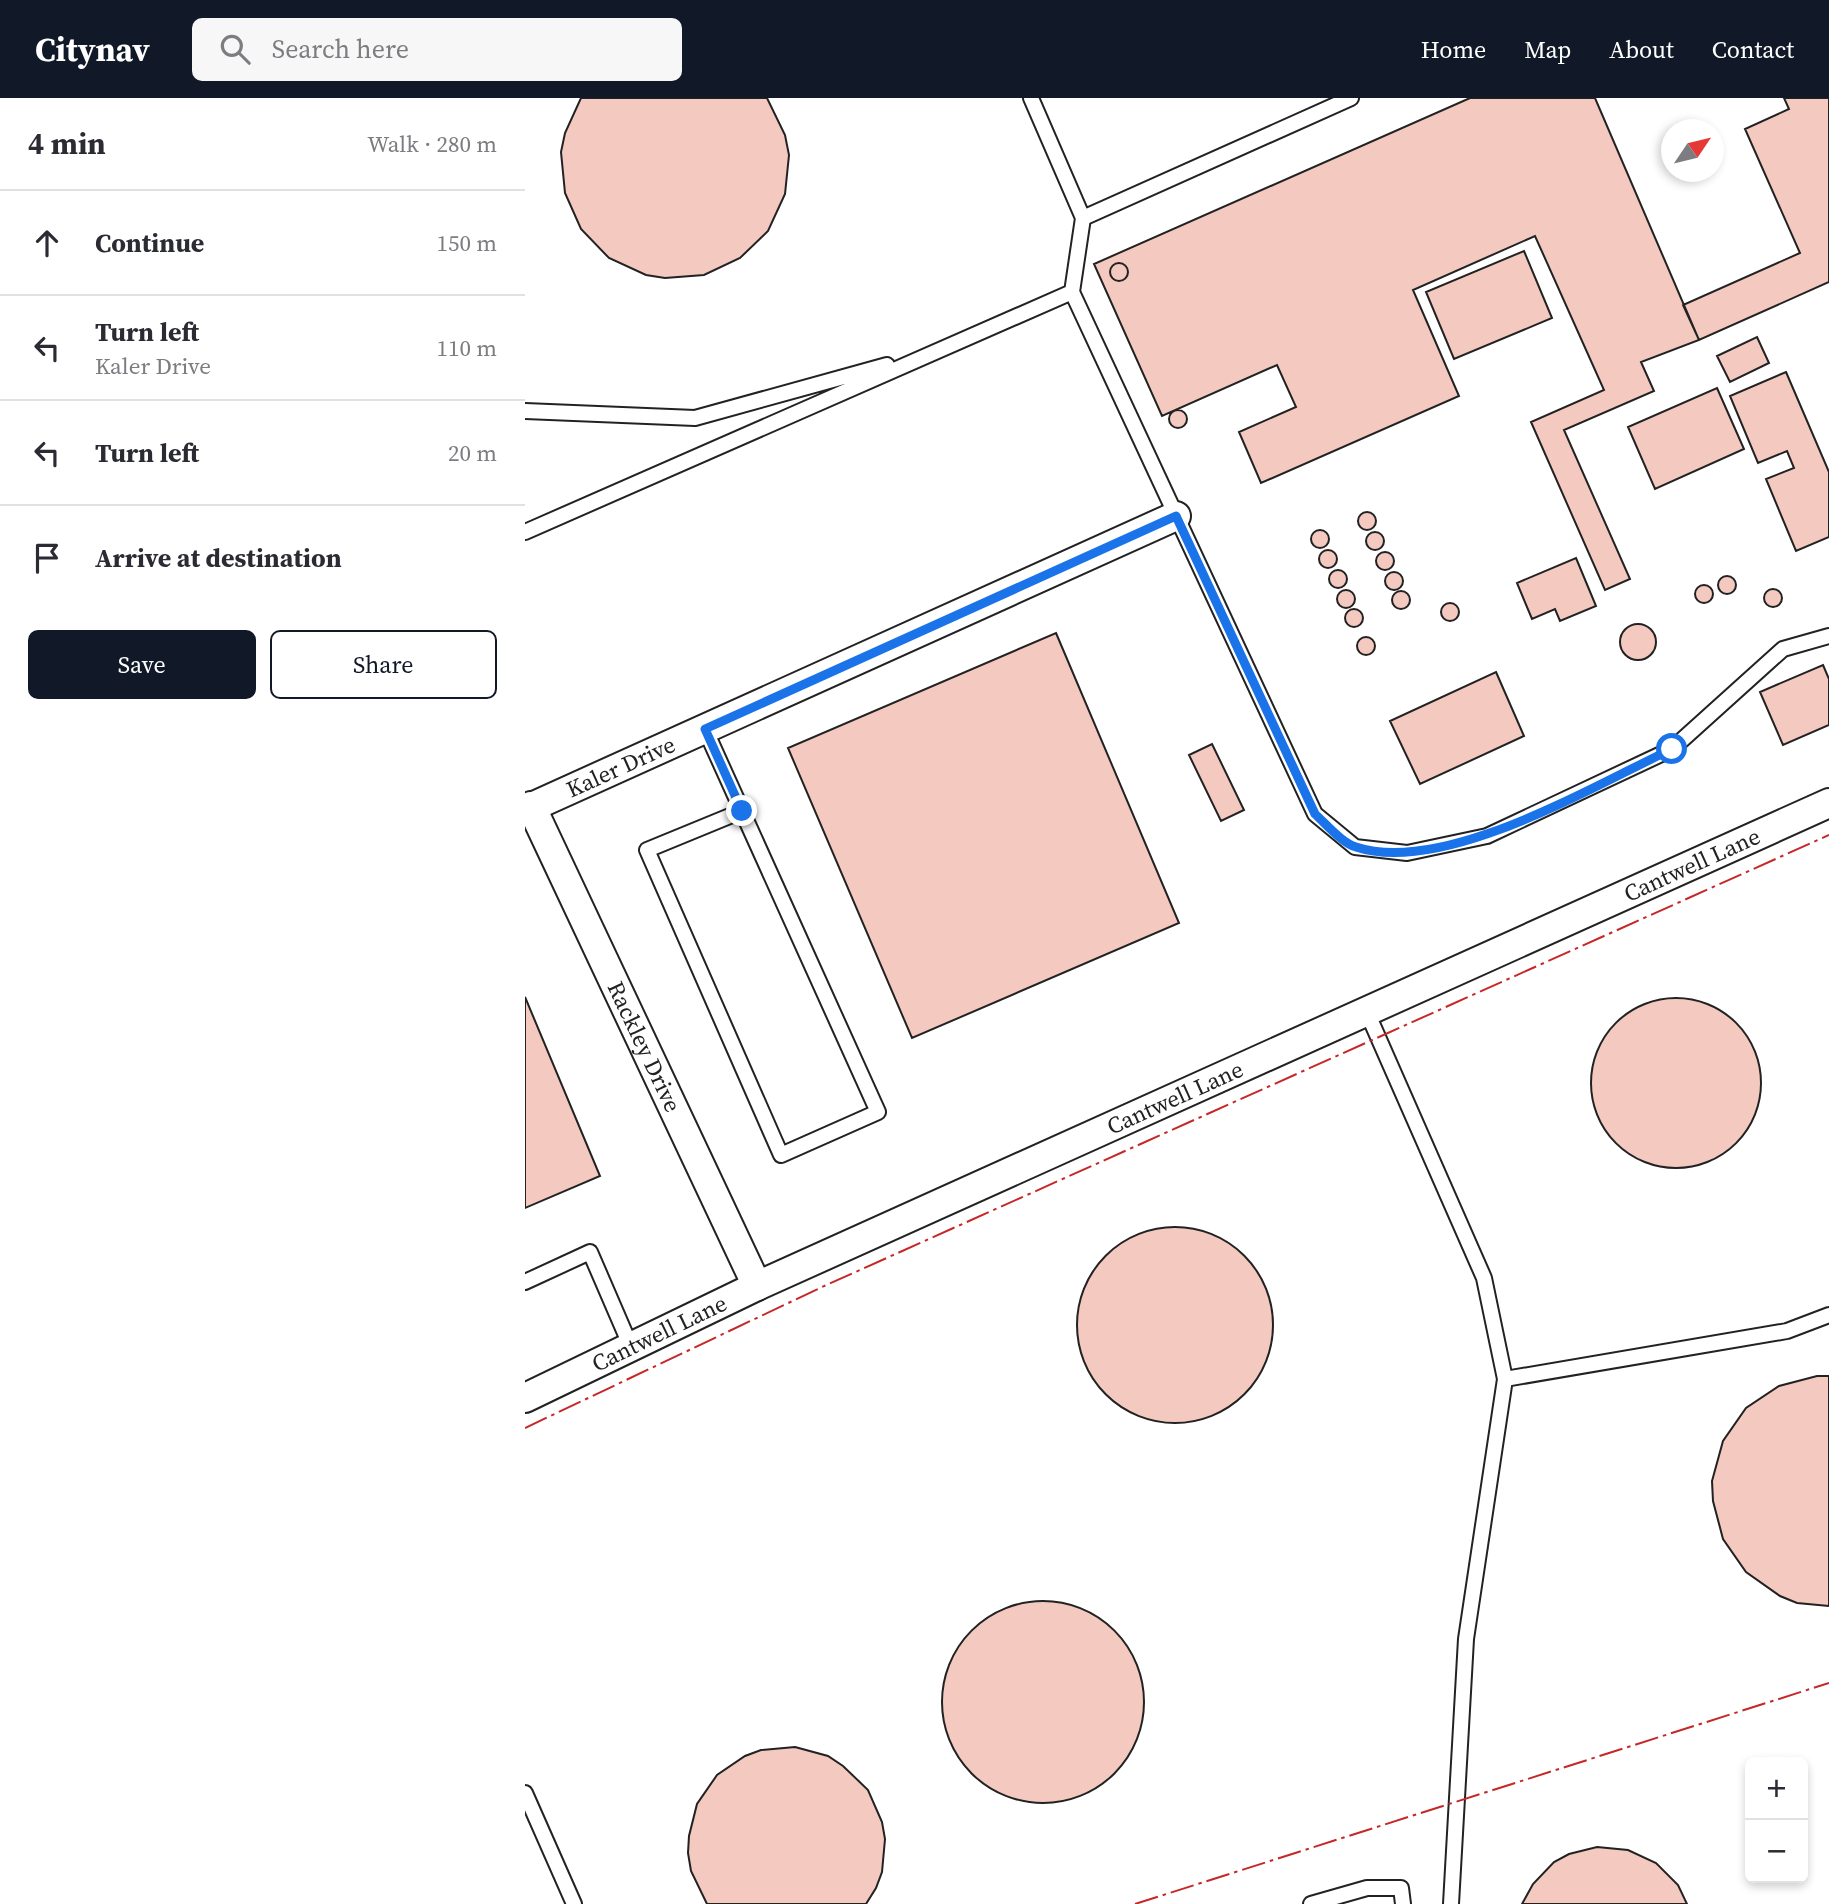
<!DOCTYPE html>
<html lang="en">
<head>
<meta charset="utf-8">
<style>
  :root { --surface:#fff; --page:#f7f7f7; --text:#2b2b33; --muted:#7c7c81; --line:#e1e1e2; --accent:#111827 }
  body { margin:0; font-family:"Source Serif 4",serif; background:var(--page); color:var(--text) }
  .controls { position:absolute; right:21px; bottom:21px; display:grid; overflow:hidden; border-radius:10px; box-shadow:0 4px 10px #0003 }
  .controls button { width:63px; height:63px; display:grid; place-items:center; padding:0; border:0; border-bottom:2px solid var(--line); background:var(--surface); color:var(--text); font:35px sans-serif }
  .compass { position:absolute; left:1136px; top:21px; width:63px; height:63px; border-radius:50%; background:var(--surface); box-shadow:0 4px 10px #0003; rotate:55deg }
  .stop { position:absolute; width:21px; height:21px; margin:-16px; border:5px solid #1a73e8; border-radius:50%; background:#fff }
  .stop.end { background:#1a73e8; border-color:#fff; box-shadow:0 2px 7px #0008 }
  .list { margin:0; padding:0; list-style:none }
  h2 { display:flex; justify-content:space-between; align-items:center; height:91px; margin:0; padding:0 28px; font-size:30px }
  h2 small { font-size:23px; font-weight:400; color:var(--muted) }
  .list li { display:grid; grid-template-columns:46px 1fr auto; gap:21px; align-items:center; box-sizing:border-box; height:105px; padding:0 28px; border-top:2px solid var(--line) }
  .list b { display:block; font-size:26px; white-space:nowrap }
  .list p { margin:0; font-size:23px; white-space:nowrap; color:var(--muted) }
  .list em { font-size:23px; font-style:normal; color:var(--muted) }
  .actions { display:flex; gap:14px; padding:21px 28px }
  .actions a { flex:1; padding:16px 0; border:2px solid var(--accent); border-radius:10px; text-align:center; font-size:24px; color:var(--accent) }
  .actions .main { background:var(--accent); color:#fff }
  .icon { flex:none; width:38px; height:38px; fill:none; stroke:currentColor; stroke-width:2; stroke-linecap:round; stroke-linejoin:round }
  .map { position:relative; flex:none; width:1304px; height:1806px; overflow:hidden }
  header { display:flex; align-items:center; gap:42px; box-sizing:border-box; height:98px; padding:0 35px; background:var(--accent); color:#fff }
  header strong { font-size:33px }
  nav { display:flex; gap:38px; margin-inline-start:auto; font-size:24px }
  .search { width:490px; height:63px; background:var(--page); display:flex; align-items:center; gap:18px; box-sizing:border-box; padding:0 24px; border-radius:10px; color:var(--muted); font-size:26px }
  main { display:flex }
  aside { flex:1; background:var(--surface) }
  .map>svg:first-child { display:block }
  .building { fill:#f3c9c0; stroke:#222; stroke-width:2 }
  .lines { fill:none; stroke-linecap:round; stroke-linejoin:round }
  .service-casing { stroke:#222; stroke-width:18 }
  .minor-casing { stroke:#222; stroke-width:32 }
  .service { stroke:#fff; stroke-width:14 }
  .minor { stroke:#fff; stroke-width:28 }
  .power { stroke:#c62828; stroke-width:2; stroke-dasharray:24 5 3.5 5; stroke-linecap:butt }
  .route { stroke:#1a73e8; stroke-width:9 }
  .labels { text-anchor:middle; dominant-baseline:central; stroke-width:5; stroke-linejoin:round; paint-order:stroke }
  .street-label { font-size:23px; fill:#222; stroke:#fff }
</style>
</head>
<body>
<header>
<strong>Citynav</strong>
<div class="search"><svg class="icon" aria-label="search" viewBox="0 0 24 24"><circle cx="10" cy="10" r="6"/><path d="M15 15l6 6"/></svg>Search here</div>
<nav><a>Home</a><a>Map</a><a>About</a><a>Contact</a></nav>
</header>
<main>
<aside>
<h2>4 min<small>Walk · 280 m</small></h2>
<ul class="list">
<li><svg class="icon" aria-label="ahead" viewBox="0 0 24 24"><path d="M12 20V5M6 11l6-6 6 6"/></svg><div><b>Continue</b></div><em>150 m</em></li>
<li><svg class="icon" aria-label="left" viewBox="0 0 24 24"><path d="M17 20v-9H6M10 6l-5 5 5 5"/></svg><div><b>Turn left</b><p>Kaler Drive</p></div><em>110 m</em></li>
<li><svg class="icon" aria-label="left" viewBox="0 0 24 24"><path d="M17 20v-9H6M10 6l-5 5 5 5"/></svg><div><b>Turn left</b></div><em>20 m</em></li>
<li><svg class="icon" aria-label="arrive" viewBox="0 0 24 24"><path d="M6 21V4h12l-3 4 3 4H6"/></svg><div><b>Arrive at destination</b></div></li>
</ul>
<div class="actions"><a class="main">Save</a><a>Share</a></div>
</aside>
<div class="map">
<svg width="1304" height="1806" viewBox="0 0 1304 1806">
  <rect width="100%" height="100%" fill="#fff"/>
  <path class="building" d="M 56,0 L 242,0 L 260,37 L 264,57 L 260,96 L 243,133 L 215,160 L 179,177 L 140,180 L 121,177 L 84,160 L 56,131 L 40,95 L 36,54 L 40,35 Z
    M 945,0 L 1070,0 L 1174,242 L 1116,264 L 1129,293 L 1039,332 L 1105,481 L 1080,492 L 1006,324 L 1079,292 L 1010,138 L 888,192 L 934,298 L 736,385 L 714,334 L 771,309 L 752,267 L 637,318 L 569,166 Z
    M 1259,0 L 1304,0 L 1304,184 L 1174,242 L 1158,207 L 1275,155 L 1220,31 L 1264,11 Z
    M 999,153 L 1027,220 L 929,261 L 901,194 Z
    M585 174a9 9 0 1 1 18 0a9 9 0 1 1-18 0Z
    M 1232,239 L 1244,265 L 1205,284 L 1192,258 Z
    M 1261,274 L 1304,374 L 1304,439 L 1271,453 L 1241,381 L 1269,370 L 1262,353 L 1233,365 L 1205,298 Z
    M 1192,290 L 1219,351 L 1130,391 L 1103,329 Z
    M644 321a9 9 0 1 1 18 0a9 9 0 1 1-18 0Z
    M833 423a9 9 0 1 1 18 0a9 9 0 1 1-18 0Z
    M786 441a9 9 0 1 1 18 0a9 9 0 1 1-18 0Z
    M841 443a9 9 0 1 1 18 0a9 9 0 1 1-18 0Z
    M794 461a9 9 0 1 1 18 0a9 9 0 1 1-18 0Z
    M851 463a9 9 0 1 1 18 0a9 9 0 1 1-18 0Z
    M 1051,460 L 1071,508 L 1035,523 L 1030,511 L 1007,521 L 992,485 Z
    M804 481a9 9 0 1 1 18 0a9 9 0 1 1-18 0Z
    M860 483a9 9 0 1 1 18 0a9 9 0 1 1-18 0Z
    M1193 487a9 9 0 1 1 18 0a9 9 0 1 1-18 0Z
    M1170 496a9 9 0 1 1 18 0a9 9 0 1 1-18 0Z
    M1239 500a9 9 0 1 1 18 0a9 9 0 1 1-18 0Z
    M812 501a9 9 0 1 1 18 0a9 9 0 1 1-18 0Z
    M867 502a9 9 0 1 1 18 0a9 9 0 1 1-18 0Z
    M916 514a9 9 0 1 1 18 0a9 9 0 1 1-18 0Z
    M820 520a9 9 0 1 1 18 0a9 9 0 1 1-18 0Z
    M1095 544a18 18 0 1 1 36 0a18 18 0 1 1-36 0Z
    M 531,535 L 654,825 L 387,940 L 263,650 Z
    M832 548a9 9 0 1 1 18 0a9 9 0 1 1-18 0Z
    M 1298,567 L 1304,581 L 1304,627 L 1258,647 L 1235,594 Z
    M 971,574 L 999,638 L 895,686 L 865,623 Z
    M 687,646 L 719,712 L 696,723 L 664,657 Z
    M 0,899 L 75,1078 L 0,1110 Z
    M1066 985a85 85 0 1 1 170 0a85 85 0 1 1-170 0Z
    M552 1227a98 98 0 1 1 196 0a98 98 0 1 1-196 0Z
    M 1292,1278 L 1304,1278 L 1304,1508 L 1272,1505 L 1255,1498 L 1221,1474 L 1198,1441 L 1188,1403 L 1187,1383 L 1198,1343 L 1221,1310 L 1254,1288 Z
    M417 1604a101 101 0 1 1 202 0a101 101 0 1 1-202 0Z
    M 270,1649 L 303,1658 L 318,1668 L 343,1692 L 357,1724 L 360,1741 L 357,1774 L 351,1790 L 341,1806 L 182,1806 L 166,1773 L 163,1755 L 164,1738 L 172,1706 L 192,1677 L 220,1658 L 236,1652 Z
    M 1072,1749 L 1103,1752 L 1131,1765 L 1153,1787 L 1162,1806 L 997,1806 L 1008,1786 L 1029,1764 L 1044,1756 Z"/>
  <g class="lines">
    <g class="service-casing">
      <path id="service" d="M 506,0 L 558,120 L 826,0
        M 547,194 L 558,120
        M 0,313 L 170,320 L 362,267
        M 0,434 L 547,194 L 790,716 L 830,749 L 882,755 L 962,738 L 1147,651 L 1258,551 L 1304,538
        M 180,631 L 353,1014 L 256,1057 L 122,752 L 217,713
        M 842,914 L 959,1180 L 980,1281 L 941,1541 L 926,1806
        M 0,1184 L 65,1154 L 106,1249
        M 980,1281 L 1262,1233 L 1304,1217
        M 0,1695 L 49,1806
        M 786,1806 L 842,1790 L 876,1790 L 878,1806"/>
    </g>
    <g class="minor-casing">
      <g id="minor">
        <path id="s1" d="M 6,708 L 232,1188"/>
        <path id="s2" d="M 0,712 L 651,418"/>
        <path id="s3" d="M 0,1300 L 232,1188 L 1304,705"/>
      </g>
    </g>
    <use href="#service" class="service"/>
    <use href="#minor" class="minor"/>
    <path class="power" d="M 0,1330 L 297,1189 L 1304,737
      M 610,1806 L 1304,1585"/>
  </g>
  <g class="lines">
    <path class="route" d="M 217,713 L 180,631 L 651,418 L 790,716 C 801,726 817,745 831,749 C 918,778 1068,688 1147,651"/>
  </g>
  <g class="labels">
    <g class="street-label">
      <text stroke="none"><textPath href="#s2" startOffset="105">Kaler Drive</textPath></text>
      <text stroke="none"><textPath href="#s3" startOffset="1283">Cantwell Lane</textPath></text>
      <text stroke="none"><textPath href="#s1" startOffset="266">Rackley Drive</textPath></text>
      <text stroke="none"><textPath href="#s3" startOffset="716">Cantwell Lane</textPath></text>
      <text stroke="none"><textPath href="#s3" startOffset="149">Cantwell Lane</textPath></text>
    </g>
  </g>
</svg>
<div class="controls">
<button>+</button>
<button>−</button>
</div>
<svg class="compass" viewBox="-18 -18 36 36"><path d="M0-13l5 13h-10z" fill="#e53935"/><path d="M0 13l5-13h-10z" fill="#7c7c81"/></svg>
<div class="stop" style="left:1147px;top:651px"></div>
<div class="stop end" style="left:217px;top:713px"></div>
</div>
</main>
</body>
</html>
